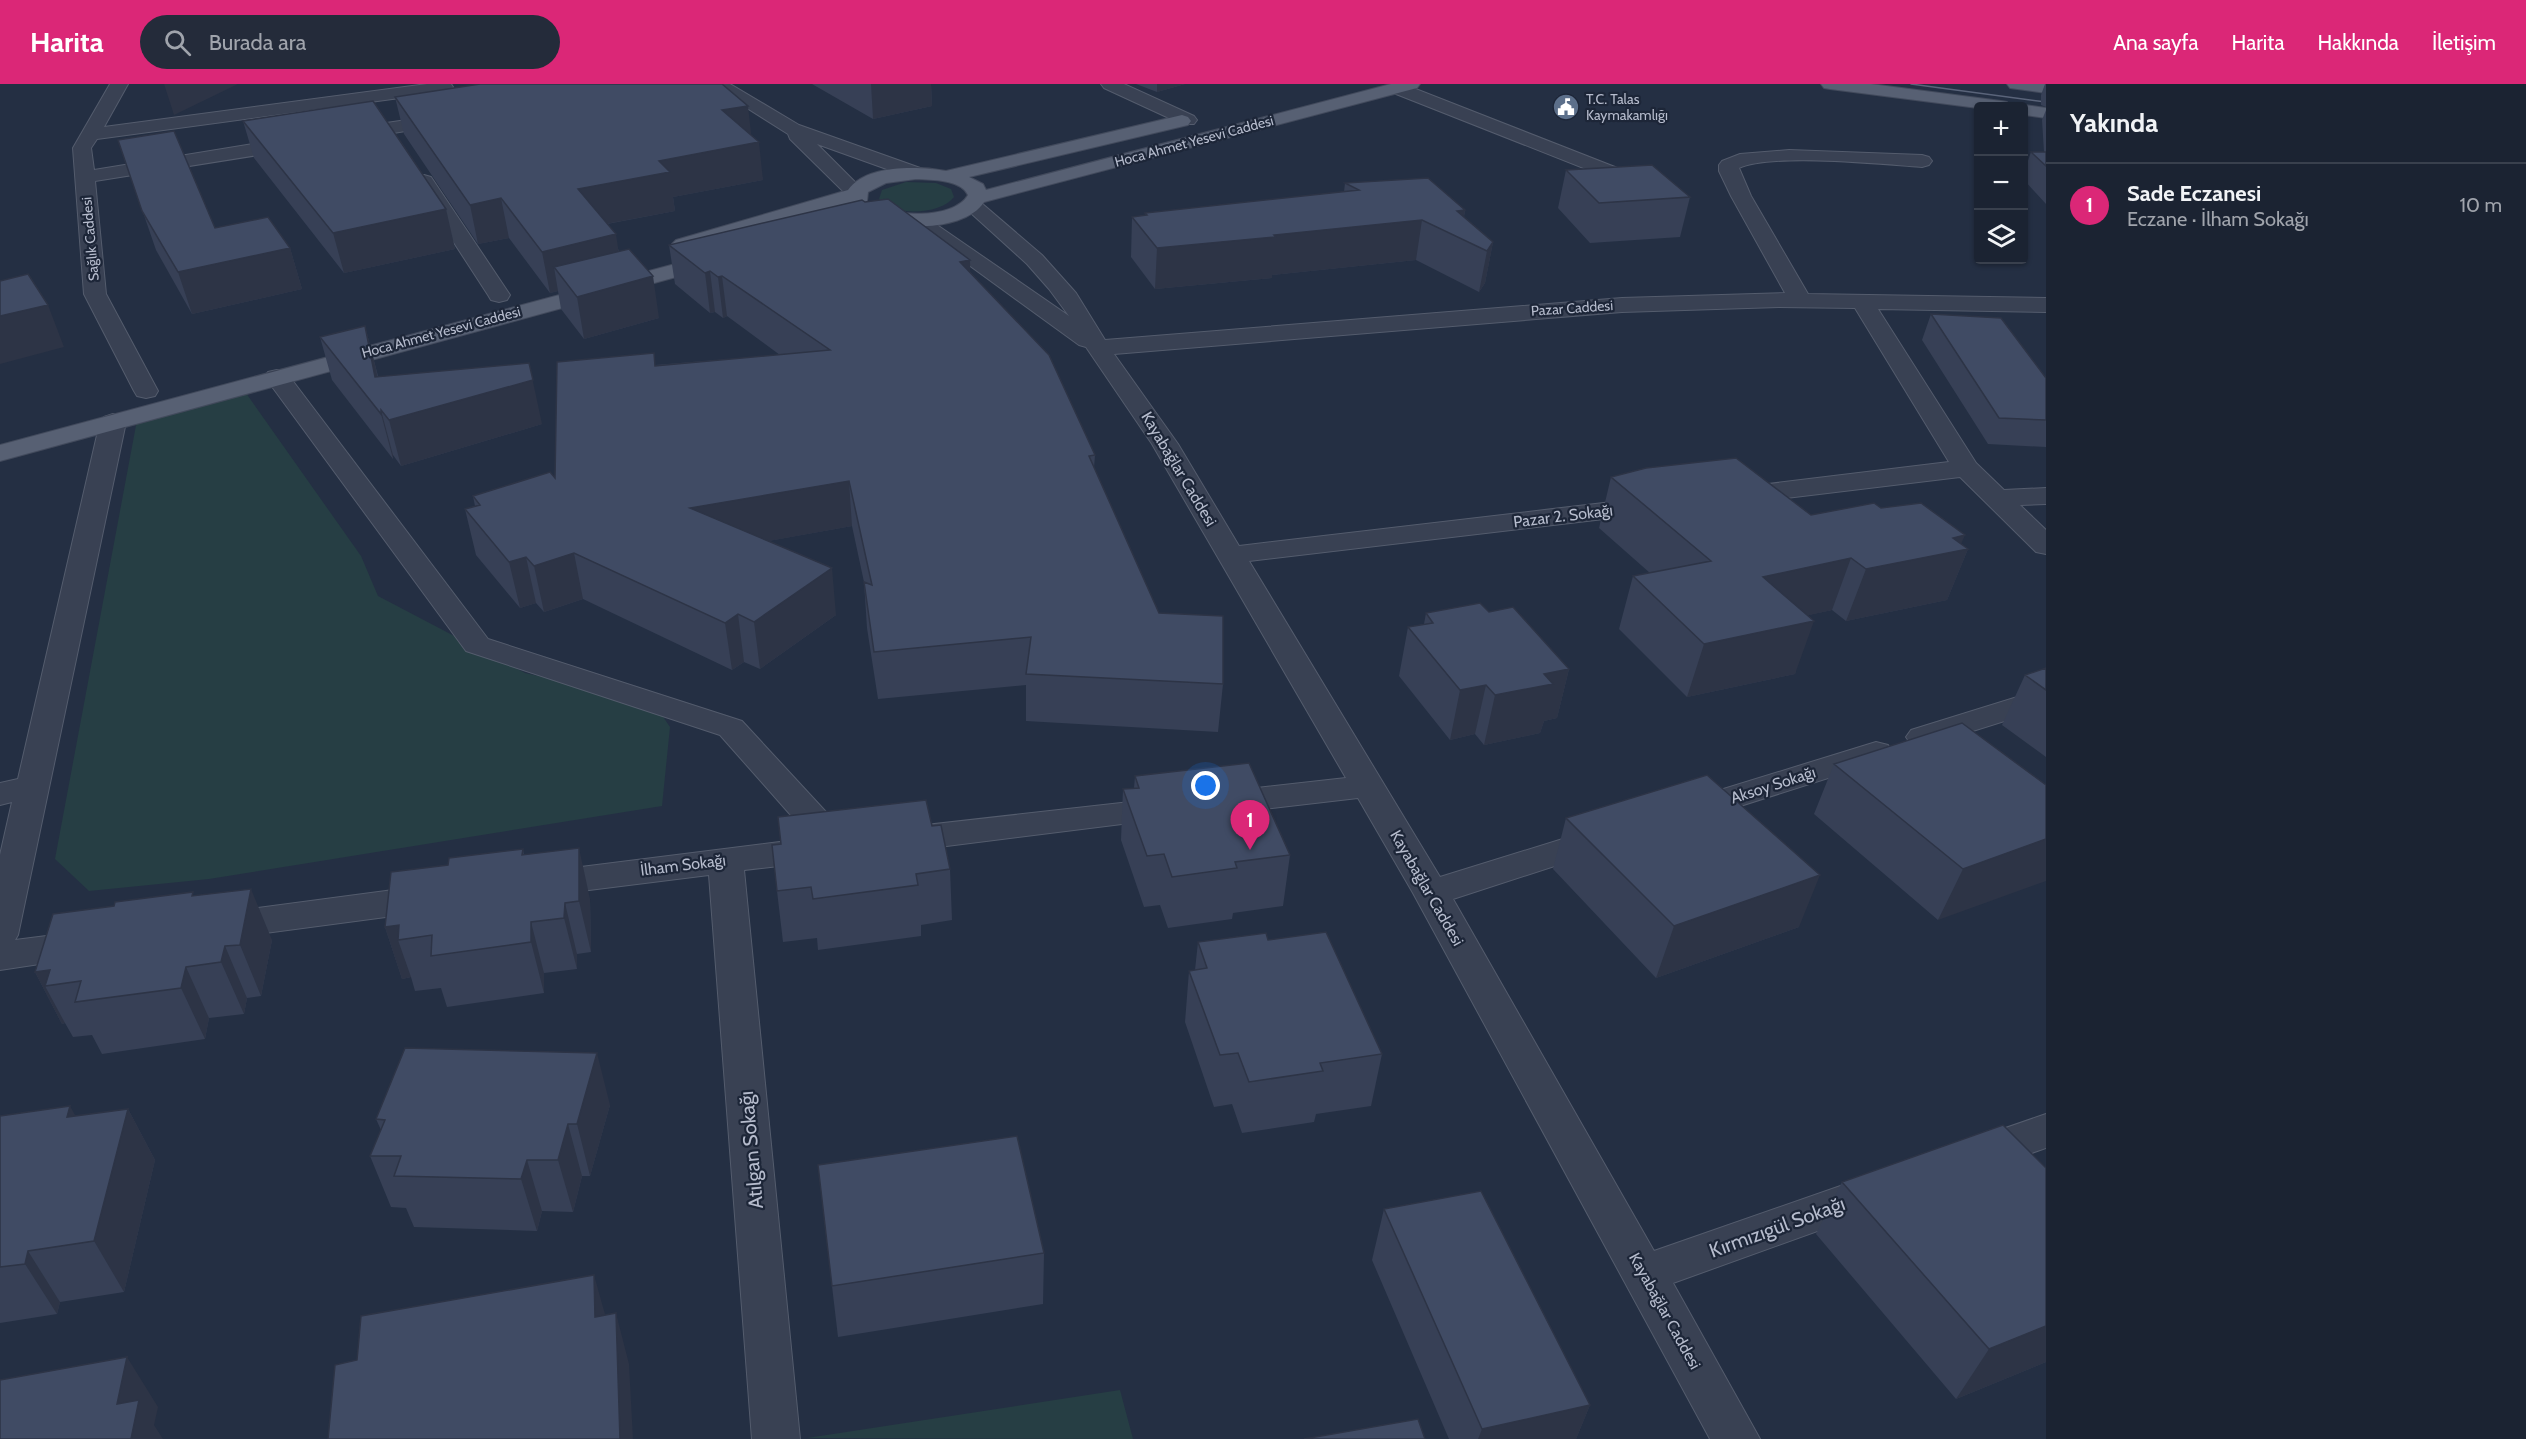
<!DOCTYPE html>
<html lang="tr">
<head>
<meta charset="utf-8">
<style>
  :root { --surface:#1b2332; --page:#242b3a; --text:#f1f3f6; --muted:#a0a4ac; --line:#39404d; --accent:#db2777 }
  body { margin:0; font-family:Cabin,sans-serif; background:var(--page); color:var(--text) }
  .controls { position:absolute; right:18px; top:18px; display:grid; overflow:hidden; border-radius:6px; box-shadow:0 2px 4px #0004 }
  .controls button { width:54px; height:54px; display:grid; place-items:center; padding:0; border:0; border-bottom:2px solid var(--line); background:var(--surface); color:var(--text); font:30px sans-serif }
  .you { position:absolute; left:1206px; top:702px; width:21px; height:21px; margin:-15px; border:4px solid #fff; border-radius:50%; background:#1a73e8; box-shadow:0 0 0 9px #1a73e833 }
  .badge { display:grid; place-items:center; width:39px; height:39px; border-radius:50%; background:var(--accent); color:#fff; font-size:20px; font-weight:700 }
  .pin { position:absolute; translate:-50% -50px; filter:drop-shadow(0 2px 3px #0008) }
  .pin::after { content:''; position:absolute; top:32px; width:21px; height:18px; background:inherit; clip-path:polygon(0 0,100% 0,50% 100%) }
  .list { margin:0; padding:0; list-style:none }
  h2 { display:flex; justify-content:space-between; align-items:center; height:78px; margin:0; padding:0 24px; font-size:26px }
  h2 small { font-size:20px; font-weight:400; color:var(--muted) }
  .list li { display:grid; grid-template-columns:39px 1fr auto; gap:18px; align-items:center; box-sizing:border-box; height:84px; padding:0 24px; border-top:2px solid var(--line) }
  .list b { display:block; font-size:22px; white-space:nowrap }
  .list p { margin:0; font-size:20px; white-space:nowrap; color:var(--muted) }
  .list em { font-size:20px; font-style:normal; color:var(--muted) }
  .icon { flex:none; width:33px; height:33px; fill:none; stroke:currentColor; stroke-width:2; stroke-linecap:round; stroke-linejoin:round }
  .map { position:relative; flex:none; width:2046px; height:1355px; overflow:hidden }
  header { display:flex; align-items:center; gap:36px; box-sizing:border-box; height:84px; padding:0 30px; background:var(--accent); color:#fff }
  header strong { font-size:28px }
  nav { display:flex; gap:33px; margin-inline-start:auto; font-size:21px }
  .search { width:420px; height:54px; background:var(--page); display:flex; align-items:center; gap:15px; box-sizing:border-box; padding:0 21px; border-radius:33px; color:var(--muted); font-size:22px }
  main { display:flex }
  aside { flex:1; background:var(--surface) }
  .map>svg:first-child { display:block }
  .green { fill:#263e44 }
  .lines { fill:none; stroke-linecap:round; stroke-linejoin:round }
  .minor-casing { stroke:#545c6d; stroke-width:2 }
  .major-casing { stroke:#424a5c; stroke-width:2 }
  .minor { fill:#394153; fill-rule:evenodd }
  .major { fill:#576073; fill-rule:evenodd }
  .tram { stroke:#5a647a; stroke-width:1.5 }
  .wall { fill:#374056 }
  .shaded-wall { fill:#2d3446 }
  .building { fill:#404b64; stroke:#2d3446; stroke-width:1.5 }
  .labels { text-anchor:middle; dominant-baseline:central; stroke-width:4.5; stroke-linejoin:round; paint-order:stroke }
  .far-poi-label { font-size:14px; fill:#b6bccd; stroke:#1d2638; text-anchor:start }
  .far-street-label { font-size:14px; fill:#b6bccd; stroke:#1d2638 }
  .street-label { font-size:16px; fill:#b6bccd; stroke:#1d2638 }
  .near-street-label { font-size:20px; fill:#b6bccd; stroke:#1d2638 }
</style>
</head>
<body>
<header>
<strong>Harita</strong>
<div class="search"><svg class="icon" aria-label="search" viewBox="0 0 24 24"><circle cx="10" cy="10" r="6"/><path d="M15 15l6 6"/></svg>Burada ara</div>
<nav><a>Ana sayfa</a><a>Harita</a><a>Hakkında</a><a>İletişim</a></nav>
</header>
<main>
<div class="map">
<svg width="2046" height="1355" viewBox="0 0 2046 1355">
  <rect width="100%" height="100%" fill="#242f43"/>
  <path class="green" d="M 906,98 L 936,99 L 951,105 L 954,113 C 941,131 892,133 879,115 L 882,106 Z
    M 241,302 L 361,472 L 378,512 L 525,589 L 653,618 L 670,643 L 662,722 L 209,795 L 89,807 L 55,775 L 137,336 L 174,314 L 220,303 Z
    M 1120,1306 L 1133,1355 L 807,1354 Z"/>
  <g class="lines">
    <g class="minor-casing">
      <path id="minor" d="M 110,0 L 128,0 L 104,43 L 427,0 L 451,0 L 453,3 L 450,7 L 444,8 L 97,55 L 91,64 L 94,86 L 296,53 L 303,55 L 305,59 L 303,63 L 296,65 L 95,97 L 106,210 L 158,307 L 155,312 L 146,314 L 137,312 L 134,307 L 84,210 L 73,64 Z
        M 709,0 L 730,0 L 799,41 L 923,85 L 926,89 L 923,93 L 909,93 L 817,60 L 867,110 L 864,114 L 850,114 L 790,55 L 788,50 Z
        M 1101,0 L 1124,0 L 1194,32 L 1197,36 L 1194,40 L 1182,40 L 1104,4 Z
        M 1392,0 L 1403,0 L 1643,94 L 1646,98 L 1643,102 L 1629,102 L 1391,8 L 1388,4 Z
        M 447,30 L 453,31 L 456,35 L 453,39 L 346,57 L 339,55 L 337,51 L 339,47 L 346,45 Z
        M 1789,66 L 1922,71 L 1929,73 L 1932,77 L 1929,81 L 1922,83 C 1882,80 1772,69 1739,84 L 1751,112 L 1808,210 L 2046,214 L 2046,228 L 1878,225 L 1976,379 L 2004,406 L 2046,404 L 2046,420 L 2020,421 L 2046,446 L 2046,470 L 2036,468 L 1960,393 L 1736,420 L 1726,418 L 1723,412 L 1726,406 L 1736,404 L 1949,378 L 1855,224 L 1779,223 L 1622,228 L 1114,270 L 1178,360 L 1239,462 L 1646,414 L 1656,416 L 1660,422 L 1656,428 L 1646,430 L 1249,477 L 1440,793 L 1598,744 L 1610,748 L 1615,756 L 1610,764 L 1453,815 L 1654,1167 L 1872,1091 L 1887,1096 L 1893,1109 L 1887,1122 L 1673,1199 L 1760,1355 L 1710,1355 L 1413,809 L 1358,714 L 1221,730 L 1209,727 L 1204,719 L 1209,711 L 1221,708 L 1346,694 L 1152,360 L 1086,263 L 1079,261 L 907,136 L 910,132 L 917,130 L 924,132 L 1069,232 L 1049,205 L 1027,180 L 962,121 L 965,117 L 979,117 L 1042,171 L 1076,209 L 1105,256 L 1622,214 L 1785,209 L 1731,112 L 1719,87 L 1719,81 L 1722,77 L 1740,70 Z
        M 424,91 L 431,93 L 510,211 L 507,216 L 499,218 L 491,216 L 488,211 L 414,97 L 417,93 Z
        M 277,286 L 286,288 L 488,555 L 742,637 L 851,755 L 856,763 L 851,771 C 843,774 836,772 829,774 C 801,780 772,783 744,786 L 800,1355 L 752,1355 L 709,791 L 541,812 L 528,809 L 523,800 L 528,791 L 541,788 L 811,754 L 720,651 L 466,567 L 265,293 L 268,288 Z
        M 113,330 L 122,333 L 126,338 L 18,851 L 15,856 L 86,847 L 99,850 L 105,860 L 99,870 L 86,873 L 0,886 L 0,771 L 12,718 L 0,721 L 0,699 L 18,695 L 100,338 L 104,333 Z
        M 2046,604 L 2046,624 L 1922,663 L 1911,660 L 1906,653 L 1911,646 Z
        M 1876,658 L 1888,661 L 1892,668 L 1888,675 L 1690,738 L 1678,735 L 1673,727 L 1678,719 Z
        M 1166,714 L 1178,717 L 1183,725 L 1178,733 L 899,768 L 887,764 L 882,756 L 887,748 L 899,744 Z
        M 431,801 L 444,805 L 449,814 L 444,823 L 431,827 L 220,855 L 207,851 L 202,842 L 207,833 L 220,829 Z
        M 2046,1030 L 2046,1064 L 1977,1088 L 1962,1083 L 1956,1071 L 1962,1059 Z"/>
    </g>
    <g class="major-casing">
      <path id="major" d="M 1391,0 L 1420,0 L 1417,4 L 984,118 C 964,151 869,150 848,119 L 683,166 L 676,164 L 672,160 L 676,156 L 848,106 C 866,80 919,82 946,87 L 1182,31 L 1188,33 L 1191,37 L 1188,41 L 969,93 L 983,100 L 986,106 ZM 916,95 C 931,96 961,95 968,111 C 953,137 887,133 867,117 L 868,108 L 886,99 Z
        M 1821,0 L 1871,0 L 2001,17 L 2007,18 L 2010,22 L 1978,22 L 1978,24 L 1830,5 L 1824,4 Z
        M 2007,0 L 2046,0 L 2046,9 L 2010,4 Z
        M 2024,21 L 2046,24 L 2046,34 L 2024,31 L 2024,22 L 2017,22 Z
        M 716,169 L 724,170 L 727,175 L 724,180 L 0,377 L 0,361 Z"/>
    </g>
    <use href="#minor" class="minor"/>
    <use href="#major" class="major"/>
    <path class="tram" d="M 1911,0 L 2046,18"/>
  </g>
  <path class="wall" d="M 812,0 L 931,0 L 932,22 L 873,35 Z
    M 1136,0 L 1185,0 L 1157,8 Z
    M 2045,0 L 2046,0 L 2046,23 L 2041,21 L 2041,11 Z
    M 395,13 L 751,51 L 763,96 L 673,113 L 675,127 L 607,140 L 619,167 L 659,234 L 584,255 L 561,225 L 558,207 L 550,209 L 509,154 L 478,160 L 404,50 Z
    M 2046,26 L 2046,120 L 2024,96 L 2024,88 L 2031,68 L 2044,68 L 2042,36 Z
    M 243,37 L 446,125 L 455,165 L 344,189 L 254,74 Z
    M 118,56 L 215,144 L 290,164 L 302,205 L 192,230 L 156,166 Z
    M 1566,86 L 1690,113 L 1680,153 L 1590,159 L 1558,124 Z
    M 1345,99 L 1465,126 L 1464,133 L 1493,158 L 1485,199 L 1479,208 L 1416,176 L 1272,191 L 1272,194 L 1155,205 L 1131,173 L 1132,133 L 1145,132 L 1145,129 L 1344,108 Z
    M 669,161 L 970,188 L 1095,371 L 1094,384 L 1159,529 L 1223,600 L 1218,648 L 1026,637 L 1026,601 L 878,615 L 867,544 L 864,498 L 852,442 L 768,457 L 836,531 L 760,585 L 744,578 L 732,586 L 583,515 L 544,528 L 536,519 L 520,524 L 476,471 L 465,425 L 475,422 L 473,412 L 555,394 L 654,269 L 655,281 L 780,271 L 727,232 L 723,234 L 715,228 L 710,229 L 675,200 Z
    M 1931,230 L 2046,294 L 2046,363 L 1988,360 L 1922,256 Z
    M 365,242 L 378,292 L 542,340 L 401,382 L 393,371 L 393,375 L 332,296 L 320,253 Z
    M 1611,393 L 1811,431 L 1881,424 L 1961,460 L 1968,465 L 1947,516 L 1846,537 L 1832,526 L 1808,531 L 1795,590 L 1687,613 L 1619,545 L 1633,492 L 1650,489 L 1599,444 Z
    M 1426,529 L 1569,585 L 1557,634 L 1544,637 L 1540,649 L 1484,661 L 1475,650 L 1450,656 L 1399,592 L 1408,543 L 1424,540 Z
    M 2046,584 L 2046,673 L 2002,641 L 2025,591 Z
    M 1834,680 L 2046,701 L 1938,836 L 1814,730 Z
    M 1135,692 L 1290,771 L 1283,822 L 1233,829 L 1232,835 L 1168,844 L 1160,821 L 1144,823 L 1121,756 L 1123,705 L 1134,704 Z
    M 1566,734 L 1799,843 L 1656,894 L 1553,785 Z
    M 932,742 L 950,785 L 952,836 L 921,841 L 921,852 L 818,866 L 817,854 L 783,858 L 777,807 Z
    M 523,765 L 524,771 L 590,815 L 591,868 L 577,870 L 577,885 L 544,889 L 544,909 L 447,923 L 441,904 L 415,907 L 411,893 L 402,895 L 385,843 L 448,781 Z
    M 195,812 L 272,856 L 261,912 L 247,914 L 244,930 L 209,934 L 205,955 L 102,970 L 92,951 L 73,953 L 65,939 L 62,940 L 35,888 Z
    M 1268,856 L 1382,970 L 1371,1022 L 1316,1030 L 1314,1038 L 1242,1049 L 1232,1020 L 1214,1023 L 1185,938 L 1189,887 L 1195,886 L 1198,858 Z
    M 610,1021 L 590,1092 L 582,1092 L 573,1128 L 542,1127 L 537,1147 L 414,1143 L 406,1124 L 391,1123 L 370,1072 L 381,1046 L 376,1035 Z
    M 128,1025 L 155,1076 L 124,1208 L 60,1218 L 57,1230 L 0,1239 L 0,1032 L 75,1032 Z
    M 2046,1084 L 2046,1278 L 1956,1315 L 1816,1150 L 1842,1098 Z
    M 1384,1125 L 1590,1321 L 1576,1355 L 1449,1355 L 1372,1176 Z
    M 1044,1169 L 1043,1220 L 838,1253 L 832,1202 Z"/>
  <path class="shaded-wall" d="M 164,0 L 238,0 L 174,31 Z
    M 871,0 L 931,0 L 932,22 L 873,35 Z
    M 1157,0 L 1185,0 L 1157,8 Z
    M 748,22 L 752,58 L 722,26 Z
    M 759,58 L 763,96 L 673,113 L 675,127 L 584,144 L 578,105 L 659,77 Z
    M 501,114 L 509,154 L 478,160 L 470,121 Z
    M 446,125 L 455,165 L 344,189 L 333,149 Z
    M 1465,126 L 1460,154 L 1457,127 Z
    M 1422,136 L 1416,176 L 1272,191 L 1272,194 L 1155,205 L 1157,164 L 1274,151 Z
    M 616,150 L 622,190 L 554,183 L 558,207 L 550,209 L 542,168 Z
    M 1493,158 L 1485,199 L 1479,208 L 1487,167 Z
    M 290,164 L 302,205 L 192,230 L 178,188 Z
    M 970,176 L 971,216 L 960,178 Z
    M 710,187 L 715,228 L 710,229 L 705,189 Z
    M 653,192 L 659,234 L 584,255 L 577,213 Z
    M 722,192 L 727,232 L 723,234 L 718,193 Z
    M 48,221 L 64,263 L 0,280 L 0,232 Z
    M 365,242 L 376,285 L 385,332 L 375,293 Z
    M 529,279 L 542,340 L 401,382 L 389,336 Z
    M 381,326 L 393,371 L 393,375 L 381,330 Z
    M 849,397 L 852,442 L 697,470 L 690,424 Z
    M 1965,451 L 1958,467 L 1968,465 L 1947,516 L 1846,537 L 1866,485 L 1953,454 Z
    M 574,469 L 583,515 L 544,528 L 534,482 Z
    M 526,473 L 536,519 L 520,524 L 509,478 Z
    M 1851,474 L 1832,526 L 1746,545 L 1763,493 Z
    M 832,484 L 836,531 L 760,585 L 754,538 Z
    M 738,530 L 744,578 L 732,586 L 725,539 Z
    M 1814,537 L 1795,590 L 1687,613 L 1704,560 Z
    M 1569,585 L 1557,634 L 1544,637 L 1540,649 L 1484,661 L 1495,611 L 1544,590 Z
    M 1486,601 L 1475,650 L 1450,656 L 1460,606 Z
    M 2046,755 L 2046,797 L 1938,836 L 1963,785 Z
    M 579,764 L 590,815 L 591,868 L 579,817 Z
    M 1820,791 L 1799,843 L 1656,894 L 1674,842 Z
    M 251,805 L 272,856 L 261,912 L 240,861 Z
    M 565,819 L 577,870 L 577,885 L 564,834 Z
    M 531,838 L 544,889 L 544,909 L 531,858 Z
    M 399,841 L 398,856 L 411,893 L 402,895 L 385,843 Z
    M 225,862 L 247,914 L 244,930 L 221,878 Z
    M 186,883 L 209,934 L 205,955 L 181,904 Z
    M 50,886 L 45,902 L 65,939 L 62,940 L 35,888 Z
    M 597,969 L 610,1021 L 590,1092 L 577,1040 Z
    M 70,1022 L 99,1074 L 67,1033 Z
    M 128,1025 L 155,1076 L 124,1208 L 94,1157 Z
    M 568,1040 L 582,1092 L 573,1128 L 558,1076 Z
    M 527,1076 L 542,1127 L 537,1147 L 521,1095 Z
    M 28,1167 L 60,1218 L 57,1230 L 25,1180 Z
    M 594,1191 L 608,1241 L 595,1233 Z
    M 616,1229 L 629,1280 L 633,1355 L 620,1355 Z
    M 2046,1242 L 2046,1278 L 1956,1315 L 1989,1265 Z
    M 127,1273 L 158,1323 L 154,1341 L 163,1355 L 131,1355 L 117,1320 Z
    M 1590,1321 L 1576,1355 L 1478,1355 L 1482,1345 Z"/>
  <path class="building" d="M 480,0 L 722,0 L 748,22 L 722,26 L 759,58 L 659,77 L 670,88 L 578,105 L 616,150 L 542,168 L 501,114 L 470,121 L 395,13 Z
    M 373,17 L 446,125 L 333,149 L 243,37 Z
    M 174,47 L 215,144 L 268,133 L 290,164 L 178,188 L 142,127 L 118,56 Z
    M 2031,68 L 2046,68 L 2046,82 Z
    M 1652,81 L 1690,113 L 1599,119 L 1566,86 Z
    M 1428,94 L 1465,126 L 1457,127 L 1493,158 L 1487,167 L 1422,136 L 1274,151 L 1276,153 L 1157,164 L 1132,133 L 1147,131 L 1145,129 L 1359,106 L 1345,99 Z
    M 888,115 L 970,176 L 960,178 L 1049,271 L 1095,371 L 1089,372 L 1159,529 L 1223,532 L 1223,600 L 1026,590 L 1031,553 L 874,568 L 864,498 L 872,501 L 849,397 L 690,424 L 832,484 L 754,538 L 738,530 L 725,539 L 574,469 L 534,482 L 526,473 L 509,478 L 465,425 L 480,421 L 473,412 L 550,388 L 555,394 L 557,278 L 654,269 L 655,282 L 830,266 L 722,192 L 718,193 L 710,187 L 705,189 L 669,161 L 862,116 L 865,118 Z
    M 629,165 L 653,192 L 577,213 L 554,183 Z
    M 28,190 L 48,221 L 0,232 L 0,197 Z
    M 1931,230 L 2001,234 L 2046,294 L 2046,336 L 1999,334 Z
    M 365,242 L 375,293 L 529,279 L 533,296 L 389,336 L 381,326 L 381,330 L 320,253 Z
    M 1736,374 L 1811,431 L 1874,419 L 1881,424 L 1921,419 L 1965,451 L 1953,454 L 1968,465 L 1866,485 L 1851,474 L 1763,493 L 1814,537 L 1704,560 L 1633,492 L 1711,477 L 1611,393 L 1646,384 Z
    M 1480,519 L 1489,528 L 1513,523 L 1569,585 L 1544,590 L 1553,600 L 1495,611 L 1486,601 L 1460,606 L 1408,543 L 1433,539 L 1426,529 Z
    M 2046,584 L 2046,606 L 2025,591 Z
    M 1962,639 L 2046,701 L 2046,755 L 1963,785 L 1834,680 Z
    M 1249,679 L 1290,771 L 1235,778 L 1237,784 L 1172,793 L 1164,770 L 1147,772 L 1123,705 L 1139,704 L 1135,692 Z
    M 1707,691 L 1820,791 L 1674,842 L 1566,734 Z
    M 926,716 L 932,742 L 941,741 L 950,785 L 916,790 L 918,801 L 813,815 L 811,803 L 777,807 L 772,761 L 781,760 L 778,733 Z
    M 579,764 L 579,817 L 565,819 L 564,834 L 531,838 L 531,858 L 431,872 L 432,851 L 398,856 L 399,841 L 385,843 L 391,788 L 448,781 L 449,774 L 523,765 L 522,771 Z
    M 251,805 L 240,861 L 225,862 L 221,878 L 186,883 L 181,904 L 75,918 L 81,897 L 45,902 L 50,886 L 35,888 L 53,830 L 114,822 L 115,818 L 193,808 L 192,812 Z
    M 1326,848 L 1382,970 L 1320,979 L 1323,987 L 1249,998 L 1238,969 L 1220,971 L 1189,887 L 1207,884 L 1198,858 L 1266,849 L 1268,856 Z
    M 405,964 L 597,969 L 577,1040 L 568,1040 L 558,1076 L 527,1076 L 521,1095 L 394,1092 L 401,1072 L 370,1072 L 385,1036 L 376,1035 Z
    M 70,1022 L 67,1033 L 128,1025 L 94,1157 L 28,1167 L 25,1180 L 0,1183 L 0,1032 Z
    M 2003,1041 L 2046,1084 L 2046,1242 L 1989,1265 L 1842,1098 Z
    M 1017,1052 L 1044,1169 L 832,1202 L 818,1081 Z
    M 1481,1107 L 1590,1321 L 1482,1345 L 1384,1125 Z
    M 594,1191 L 595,1233 L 616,1229 L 620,1355 L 328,1355 L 335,1281 L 357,1276 L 361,1232 Z
    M 127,1273 L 117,1320 L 139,1316 L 131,1355 L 0,1355 L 0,1296 Z
    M 1418,1335 L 1425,1355 L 1304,1355 Z"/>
  <defs>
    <g id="civic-disc" transform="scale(1.35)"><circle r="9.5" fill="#5c6f8a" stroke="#1d2638"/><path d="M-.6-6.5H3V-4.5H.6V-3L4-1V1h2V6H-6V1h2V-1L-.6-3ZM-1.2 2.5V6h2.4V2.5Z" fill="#fff"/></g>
  </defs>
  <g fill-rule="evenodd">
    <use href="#civic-disc" x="1566" y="23"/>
  </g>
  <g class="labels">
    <g class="far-poi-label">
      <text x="1586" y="15">T.C. Talas<tspan x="1586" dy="16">Kaymakamlığı</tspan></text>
    </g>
    <g class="far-street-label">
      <text transform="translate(1194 57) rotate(-15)">Hoca Ahmet Yesevi Caddesi</text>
      <text transform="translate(90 155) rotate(-95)">Sağlık Caddesi</text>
      <text transform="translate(1572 224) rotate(-4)">Pazar Caddesi</text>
      <text transform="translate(441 248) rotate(-15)">Hoca Ahmet Yesevi Caddesi</text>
    </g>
    <g class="street-label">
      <text transform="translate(1179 385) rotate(59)">Kayabağlar Caddesi</text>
      <text transform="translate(1563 432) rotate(-7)">Pazar 2. Sokağı</text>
      <text transform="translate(1773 701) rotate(-18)">Aksoy Sokağı</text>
      <text transform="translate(683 781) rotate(-7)">İlham Sokağı</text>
      <text transform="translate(1427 804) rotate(60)">Kayabağlar Caddesi</text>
      <text transform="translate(1665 1227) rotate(61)">Kayabağlar Caddesi</text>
    </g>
    <g class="near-street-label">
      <text transform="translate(751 1066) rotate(-95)">Atılgan Sokağı</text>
      <text transform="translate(1777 1143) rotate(-20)">Kırmızıgül Sokağı</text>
    </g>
  </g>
</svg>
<div class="controls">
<button>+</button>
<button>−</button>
<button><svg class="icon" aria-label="layers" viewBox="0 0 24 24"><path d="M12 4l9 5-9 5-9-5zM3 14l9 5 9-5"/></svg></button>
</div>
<div class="you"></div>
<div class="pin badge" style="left:1250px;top:766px">1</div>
</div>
<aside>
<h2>Yakında<small></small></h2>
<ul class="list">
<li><span class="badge">1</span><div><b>Sade Eczanesi</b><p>Eczane · İlham Sokağı</p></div><em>10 m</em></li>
</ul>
</aside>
</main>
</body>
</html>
